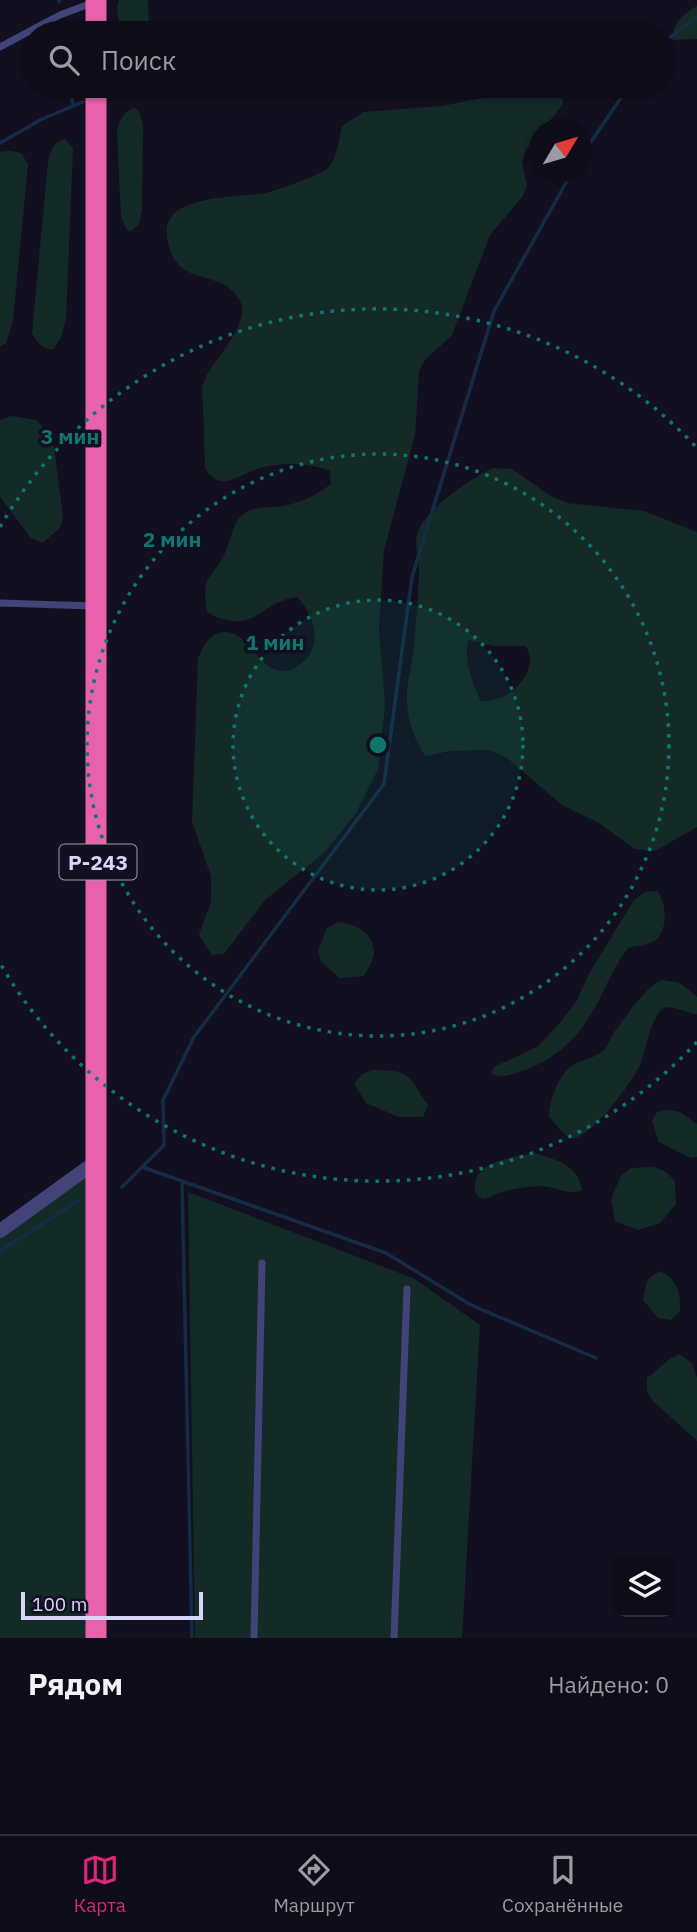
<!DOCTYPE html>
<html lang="ru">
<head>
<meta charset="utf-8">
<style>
  :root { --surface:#0e0c18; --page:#1c1a25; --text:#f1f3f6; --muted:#9b9ba2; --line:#2e2c37; --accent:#db2777 }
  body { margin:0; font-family:"IBM Plex Sans",sans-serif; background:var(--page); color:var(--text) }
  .controls { position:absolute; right:21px; bottom:21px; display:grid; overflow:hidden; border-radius:14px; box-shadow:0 2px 5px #0004 }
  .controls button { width:63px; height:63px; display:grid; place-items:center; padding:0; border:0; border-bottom:2px solid var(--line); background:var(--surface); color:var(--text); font:35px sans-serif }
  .compass { position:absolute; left:529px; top:119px; width:63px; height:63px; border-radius:50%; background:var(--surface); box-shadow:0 2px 5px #0004; rotate:52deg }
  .scale { position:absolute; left:21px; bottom:18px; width:182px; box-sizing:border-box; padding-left:7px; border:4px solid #d7d6f9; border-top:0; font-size:19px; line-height:24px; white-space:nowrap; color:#d7d6f9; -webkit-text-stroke:5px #121020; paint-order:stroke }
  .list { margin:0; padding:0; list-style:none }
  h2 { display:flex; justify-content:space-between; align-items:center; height:91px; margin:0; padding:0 28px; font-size:30px }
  h2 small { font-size:23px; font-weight:400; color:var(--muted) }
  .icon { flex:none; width:38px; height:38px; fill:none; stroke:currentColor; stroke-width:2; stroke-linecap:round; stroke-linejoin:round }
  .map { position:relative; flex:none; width:697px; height:1638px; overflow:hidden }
  .search { position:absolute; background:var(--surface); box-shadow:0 2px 5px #0004; left:21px; right:21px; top:21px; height:77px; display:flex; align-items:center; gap:18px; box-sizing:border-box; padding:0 24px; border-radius:38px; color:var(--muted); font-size:26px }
  .sheet { height:196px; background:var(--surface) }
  nav { display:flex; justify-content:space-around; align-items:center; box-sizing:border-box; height:98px; border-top:2px solid var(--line); background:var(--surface); font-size:19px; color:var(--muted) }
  nav a { display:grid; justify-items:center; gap:4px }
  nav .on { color:var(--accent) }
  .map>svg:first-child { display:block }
  .green { fill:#142a27; fill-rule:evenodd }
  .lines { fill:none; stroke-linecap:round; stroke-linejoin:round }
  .stream { stroke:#162c45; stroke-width:3.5 }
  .lane { stroke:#424479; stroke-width:7 }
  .street { stroke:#424479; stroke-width:14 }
  .highway { stroke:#e961ad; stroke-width:21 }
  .ring { fill:none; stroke:#0f766e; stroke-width:3.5; stroke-dasharray:3.5 7 }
  .labels { text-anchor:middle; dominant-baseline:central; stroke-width:7; stroke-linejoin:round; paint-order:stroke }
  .shield { fill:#121020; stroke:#9c9bb8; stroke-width:2 }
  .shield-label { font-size:21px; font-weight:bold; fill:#d7d6f9 }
  .centre { fill:#0f766e; stroke:#121020; stroke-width:3.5 }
  .ring-label { font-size:21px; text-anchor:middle; font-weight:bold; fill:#0f766e; stroke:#121020; stroke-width:7; stroke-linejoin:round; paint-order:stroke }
</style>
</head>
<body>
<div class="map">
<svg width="697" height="1638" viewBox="0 0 697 1638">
  <rect width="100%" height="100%" fill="#121020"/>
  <path class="green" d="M 119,0 L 148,0 L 149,33 L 120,33 L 117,7 Z
    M 697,6 L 697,39 L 672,40 C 673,23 683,14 697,6 Z
    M 543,86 L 555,86 L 562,92 L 563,104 L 543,129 L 540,130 L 539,133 L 526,150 L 522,162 L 527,186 L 522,197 L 490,235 L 452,335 L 425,360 L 419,371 L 415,435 L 384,550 L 379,629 L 385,706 L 378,769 L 356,813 L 325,852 L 265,900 L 224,954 L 212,955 L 199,935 L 211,902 L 211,876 L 192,822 L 198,658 C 204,646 209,633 224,632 C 248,631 257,668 281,671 C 289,672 295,668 301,664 C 324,645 315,616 297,597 C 258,602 255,638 207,612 C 202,578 207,584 223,557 C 229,546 231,532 237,521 C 248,504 265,509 282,506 C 298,504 319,494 331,484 L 330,471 C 306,462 278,462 254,470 C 245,473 232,482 223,481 C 214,481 210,475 205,469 C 204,448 204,426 203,405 C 203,399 201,390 203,384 C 210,361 254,324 239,299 C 222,269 181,287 170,249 C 167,240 165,231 168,223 C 177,195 242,197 266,193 C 276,191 318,175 326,170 C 337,161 339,139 342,126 L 364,112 L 442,106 Z
    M 134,108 L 139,112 L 143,124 L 142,210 L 139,224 L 130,232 L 126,228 L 121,217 L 117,131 C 120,121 123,111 134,108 Z
    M 65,139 L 73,148 L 66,318 L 61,338 L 53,349 C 42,350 37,342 32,333 L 48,162 C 50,151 53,142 65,139 Z
    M 10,151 L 21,153 L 28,164 L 13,320 L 6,343 L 0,346 L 0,152 Z
    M 12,416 L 37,420 L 53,439 L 63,517 L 60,528 L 42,543 L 31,538 L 0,497 L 0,420 Z
    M 493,468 L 512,469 L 549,495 L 567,503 L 644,511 L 697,532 L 697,827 L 655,851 L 635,849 L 599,823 L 562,805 L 507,758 L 489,750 L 450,751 L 425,756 C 414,738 408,723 407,701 C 406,685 412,669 413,653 C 416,626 418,599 419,572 C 419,558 413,543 419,529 C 430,506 470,479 493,468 ZM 468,640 L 494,646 L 526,646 C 528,651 531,657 530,662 C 527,685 502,703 481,701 C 472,683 464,660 468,640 Z
    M 657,891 C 667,903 668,929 656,940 C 649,945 636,946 628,948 C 611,970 603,996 588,1019 C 572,1045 545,1065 516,1073 C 506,1076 499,1079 491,1072 L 494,1067 L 537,1047 L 559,1024 L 576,1002 L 590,972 L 634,900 L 645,892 Z
    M 338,922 C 355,923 375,934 374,954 C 373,961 367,970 364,976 L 340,978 L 321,962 L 318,951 L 327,928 Z
    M 662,980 L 680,983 L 697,997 L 697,1014 C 687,1014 670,1002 661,1010 C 650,1021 646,1050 640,1065 C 633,1081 590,1140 572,1138 C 563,1136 555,1123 549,1116 C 549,1103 557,1081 566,1071 C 576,1059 594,1060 604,1050 C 609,1045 610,1037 615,1031 C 625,1018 647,985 662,980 Z
    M 373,1070 C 413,1071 407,1074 428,1105 L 423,1117 L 399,1117 L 366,1103 L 354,1083 L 362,1074 Z
    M 668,1110 L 680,1112 L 697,1124 L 697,1157 L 691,1158 L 659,1142 L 652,1121 L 657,1112 Z
    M 534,1153 C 556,1160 578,1164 582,1190 C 569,1196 554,1186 540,1186 C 527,1187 508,1189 496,1194 C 491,1196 487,1200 481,1198 C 475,1195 474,1189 475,1184 C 478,1160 515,1157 534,1153 Z
    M 97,1161 L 97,1638 L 0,1638 L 0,1231 Z
    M 654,1167 L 666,1172 L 675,1181 L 676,1204 L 660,1223 L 638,1230 L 615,1221 L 611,1199 L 621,1176 L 631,1168 Z
    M 188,1192 L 415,1279 L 480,1325 L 462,1638 L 195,1638 Z
    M 661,1271 C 677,1280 681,1293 680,1311 L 671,1320 L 658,1318 L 643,1300 C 646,1284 646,1277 661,1271 Z
    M 679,1354 L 692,1363 L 697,1378 L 697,1441 L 652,1400 L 647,1391 L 647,1378 C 660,1369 665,1360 679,1354 Z"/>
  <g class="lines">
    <path class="stream" d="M 59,2 L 59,0
      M 664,42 L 697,17
      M 70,86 L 73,106
      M 109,94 L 144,86
      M 0,143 L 42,119 L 83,102
      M 582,155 L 629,86
      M 145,1168 L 386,1253 L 471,1305 L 596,1358
      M 182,1182 L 192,1638
      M 122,1187 L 164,1145 L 163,1100 L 194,1037 L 384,784 L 412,577 L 494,311 L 572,172
      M 0,1251 L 78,1201"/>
    <path class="lane" d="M 0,47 L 60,15 L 92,3
      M 0,603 L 94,606
      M 254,1638 L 262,1263
      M 394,1638 L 407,1289"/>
    <path class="street" d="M 0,1231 L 97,1161"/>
    <path class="highway" d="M 96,33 L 96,0
      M 96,1638 L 96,86"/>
  </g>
  <circle cx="378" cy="745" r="145" fill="#0f766e" fill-opacity=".12"/>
  <g class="ring">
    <circle cx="378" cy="745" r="145"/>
    <circle cx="378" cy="745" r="291"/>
    <path d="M697 1042A436 436 0 0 1 0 963M0 527A436 436 0 0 1 697 448"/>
  </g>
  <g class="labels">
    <rect class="shield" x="59.5" y="844.5" width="77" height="35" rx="5"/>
    <g class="shield-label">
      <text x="98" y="862">Р-243</text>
    </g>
  </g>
  <circle cx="378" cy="745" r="10" class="centre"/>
  <g class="ring-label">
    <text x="70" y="444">3 мин</text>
    <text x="172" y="547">2 мин</text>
    <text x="275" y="650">1 мин</text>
  </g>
</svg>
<div class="controls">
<button><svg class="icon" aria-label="layers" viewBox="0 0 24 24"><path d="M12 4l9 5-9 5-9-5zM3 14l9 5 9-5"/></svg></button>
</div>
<svg class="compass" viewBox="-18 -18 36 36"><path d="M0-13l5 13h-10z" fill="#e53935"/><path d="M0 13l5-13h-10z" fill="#9b9ba2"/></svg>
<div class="scale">100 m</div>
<div class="search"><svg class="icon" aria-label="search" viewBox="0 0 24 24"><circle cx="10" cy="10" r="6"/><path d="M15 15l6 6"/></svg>Поиск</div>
</div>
<section class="sheet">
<h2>Рядом<small>Найдено: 0</small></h2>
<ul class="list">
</ul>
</section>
<nav>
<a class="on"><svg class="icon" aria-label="map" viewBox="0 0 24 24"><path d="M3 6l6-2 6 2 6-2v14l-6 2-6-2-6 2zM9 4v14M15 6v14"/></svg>Карта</a>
<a><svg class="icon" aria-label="directions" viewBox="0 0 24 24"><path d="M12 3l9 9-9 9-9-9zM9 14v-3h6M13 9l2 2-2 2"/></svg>Маршрут</a>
<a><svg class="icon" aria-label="saved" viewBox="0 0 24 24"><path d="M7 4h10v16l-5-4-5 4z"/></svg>Сохранённые</a>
</nav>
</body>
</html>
